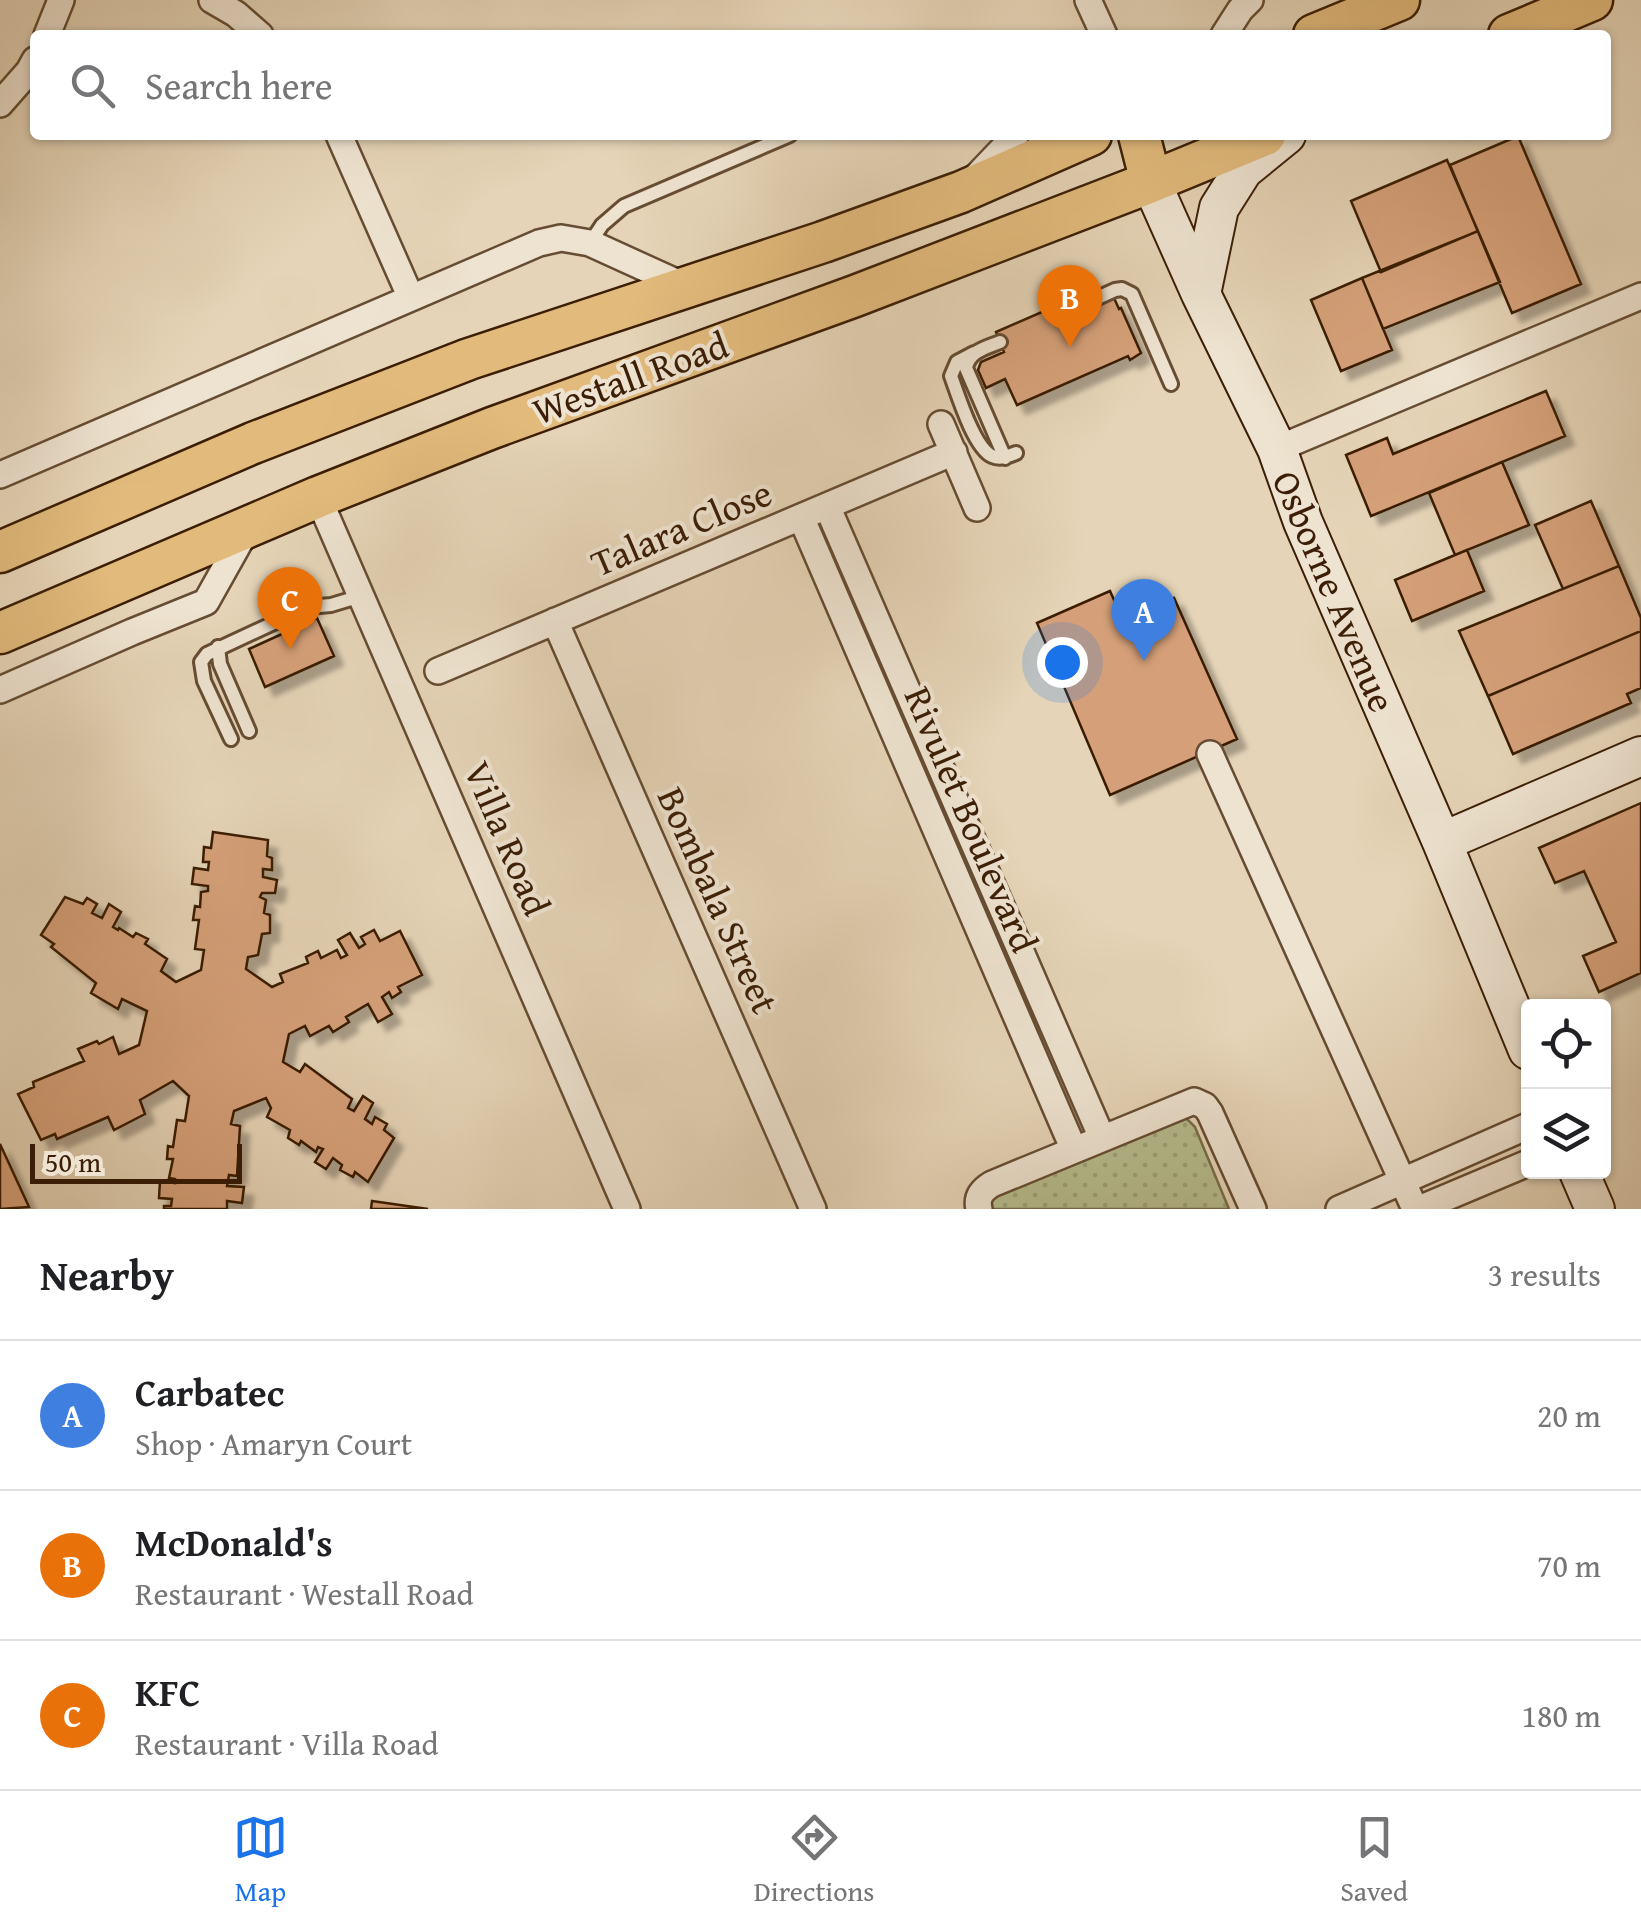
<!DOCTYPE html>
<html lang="en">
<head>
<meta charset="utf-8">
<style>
  :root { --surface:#fff; --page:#f6f6f6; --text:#202124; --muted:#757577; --line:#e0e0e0; --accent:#1a73e8 }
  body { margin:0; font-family:"Gentium Book Plus",serif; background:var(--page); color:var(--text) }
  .controls { position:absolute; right:30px; bottom:30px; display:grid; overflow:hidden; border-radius:10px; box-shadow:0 2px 8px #0004 }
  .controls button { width:90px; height:90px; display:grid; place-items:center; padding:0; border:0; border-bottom:2px solid var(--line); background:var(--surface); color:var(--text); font:50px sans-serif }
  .scale { position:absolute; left:30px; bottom:25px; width:212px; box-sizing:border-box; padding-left:10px; border:5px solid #3b1e05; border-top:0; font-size:28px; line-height:35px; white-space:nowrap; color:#3b1e05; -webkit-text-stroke:8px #eee3d0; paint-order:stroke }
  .you { position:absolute; left:1062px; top:662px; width:35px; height:35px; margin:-25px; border:8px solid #fff; border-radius:50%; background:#1a73e8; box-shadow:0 0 0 15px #1a73e833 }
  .badge { display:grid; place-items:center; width:65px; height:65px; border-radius:50%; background:var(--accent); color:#fff; font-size:32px; font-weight:700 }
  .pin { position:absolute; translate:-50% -82px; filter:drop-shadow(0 2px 5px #0008) }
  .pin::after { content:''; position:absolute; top:52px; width:35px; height:30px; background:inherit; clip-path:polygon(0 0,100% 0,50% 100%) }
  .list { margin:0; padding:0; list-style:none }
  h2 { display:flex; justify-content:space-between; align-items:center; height:130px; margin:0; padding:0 40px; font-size:42px }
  h2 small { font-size:32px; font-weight:400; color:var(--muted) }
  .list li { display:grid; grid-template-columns:65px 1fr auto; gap:30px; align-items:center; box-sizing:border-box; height:150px; padding:0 40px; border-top:2px solid var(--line) }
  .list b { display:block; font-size:38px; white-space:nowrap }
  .list p { margin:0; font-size:32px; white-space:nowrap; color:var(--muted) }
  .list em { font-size:32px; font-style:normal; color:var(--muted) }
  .icon { flex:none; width:55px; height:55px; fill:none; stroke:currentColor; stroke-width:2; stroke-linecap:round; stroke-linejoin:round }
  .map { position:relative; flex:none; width:1641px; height:1209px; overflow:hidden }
  .search { position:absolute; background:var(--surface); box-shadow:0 2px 8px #0004; left:30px; right:30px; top:30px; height:110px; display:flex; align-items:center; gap:25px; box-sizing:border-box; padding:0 35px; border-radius:10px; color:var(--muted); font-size:38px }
  .sheet { height:580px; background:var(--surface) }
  nav { display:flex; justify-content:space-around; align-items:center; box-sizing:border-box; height:140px; border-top:2px solid var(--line); background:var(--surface); font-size:28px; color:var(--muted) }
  nav a { display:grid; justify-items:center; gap:5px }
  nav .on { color:var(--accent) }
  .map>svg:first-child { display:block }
  .grass { fill:url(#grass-dots); stroke:#786d49; stroke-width:2.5 }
  .building { fill:#d5a079; stroke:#3b1e05; stroke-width:2.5; filter:url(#shadow) }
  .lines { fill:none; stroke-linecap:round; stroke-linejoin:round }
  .lane-casing { stroke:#664c32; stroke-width:18 }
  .street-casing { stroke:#664c32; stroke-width:30 }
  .secondary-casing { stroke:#3b1e05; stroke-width:42 }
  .primary-casing { stroke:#3b1e05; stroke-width:45 }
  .lane { stroke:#eee3d0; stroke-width:12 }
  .street { stroke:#eee3d0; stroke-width:25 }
  .secondary { stroke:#eee3d0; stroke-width:38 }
  .primary { stroke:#e2ba7c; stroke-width:40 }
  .labels { text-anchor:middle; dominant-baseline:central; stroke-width:8; stroke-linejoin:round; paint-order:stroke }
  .street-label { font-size:38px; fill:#3b1e05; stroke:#eee3d0 }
</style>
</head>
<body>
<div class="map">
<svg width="1641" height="1209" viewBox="0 0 1641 1209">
  <defs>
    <pattern id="grass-dots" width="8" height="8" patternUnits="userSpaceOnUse" patternTransform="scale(2.5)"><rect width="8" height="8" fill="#b6bc8d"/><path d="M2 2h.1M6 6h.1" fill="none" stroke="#9da178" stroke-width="1.8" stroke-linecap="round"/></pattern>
    <filter id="shadow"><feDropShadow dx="9" dy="9" stdDeviation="2.5" flood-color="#0004"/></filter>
  </defs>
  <rect width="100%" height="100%" fill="#e5d4b7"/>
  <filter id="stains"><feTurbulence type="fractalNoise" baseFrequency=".002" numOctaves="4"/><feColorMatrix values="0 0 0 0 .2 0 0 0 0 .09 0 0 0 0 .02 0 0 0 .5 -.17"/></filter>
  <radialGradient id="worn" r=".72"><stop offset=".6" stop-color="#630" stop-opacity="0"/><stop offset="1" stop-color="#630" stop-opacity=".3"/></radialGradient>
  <path class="grass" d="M 1180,1112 L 1195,1127 L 1229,1209 L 990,1209 L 988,1204 L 994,1189 Z"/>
  <path class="building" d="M 1518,136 L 1581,284 L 1512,313 L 1450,165 Z
    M 1447,160 L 1478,231 L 1381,272 L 1351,201 Z
    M 1478,231 L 1500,282 L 1383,329 L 1362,278 Z
    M 1362,278 L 1392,350 L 1341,371 L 1311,300 Z
    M 1114,298 L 1119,309 L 1121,308 L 1141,353 L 1130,360 L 1128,356 L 1017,405 L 1005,379 L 986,388 L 978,370 L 981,362 L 1004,352 L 996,332 L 1058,305 L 1064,320 Z
    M 1546,391 L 1565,436 L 1371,516 L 1346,455 L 1387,438 L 1393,454 Z
    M 1502,462 L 1529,525 L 1455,555 L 1429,493 Z
    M 1591,501 L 1619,566 L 1563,589 L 1535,525 Z
    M 1467,550 L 1484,591 L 1412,621 L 1395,580 Z
    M 1619,566 L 1641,618 L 1641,631 L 1488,696 L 1459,631 Z
    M 1110,591 L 1123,620 L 1174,598 L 1237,739 L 1110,795 L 1037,623 Z
    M 317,618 L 334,656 L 265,687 L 249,649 Z
    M 1641,631 L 1641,688 L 1627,694 L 1631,703 L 1513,754 L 1488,696 Z
    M 1641,803 L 1641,973 L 1599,992 L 1583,956 L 1616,942 L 1584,871 L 1555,883 L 1539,848 Z
    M 213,832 L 268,840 L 267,856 L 272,858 L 272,870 L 263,869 L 263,877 L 277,880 L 275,893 L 262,893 L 260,897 L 266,900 L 264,913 L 270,915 L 270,933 L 262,934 L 258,955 L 248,957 L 246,969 L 272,987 L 283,982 L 280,974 L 308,963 L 306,957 L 318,951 L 321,958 L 337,950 L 341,958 L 347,955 L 338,940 L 350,933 L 359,948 L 365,944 L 361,937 L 374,930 L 380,941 L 400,931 L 422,975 L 398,987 L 401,992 L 392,998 L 389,992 L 382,997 L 392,1014 L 378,1022 L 368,1004 L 346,1017 L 349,1022 L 333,1032 L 329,1026 L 310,1036 L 305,1026 L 289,1034 L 283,1062 L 300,1072 L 305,1064 L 352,1099 L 348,1108 L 354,1111 L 363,1096 L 373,1103 L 365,1119 L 372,1124 L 375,1117 L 387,1124 L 384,1130 L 394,1138 L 368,1182 L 355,1172 L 353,1177 L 340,1170 L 342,1165 L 333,1158 L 326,1169 L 315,1162 L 323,1149 L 318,1147 L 316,1152 L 301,1141 L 299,1145 L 288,1138 L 290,1130 L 267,1117 L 271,1108 L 266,1098 L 234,1111 L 231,1124 L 240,1126 L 237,1176 L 229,1175 L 227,1186 L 244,1187 L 242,1203 L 227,1201 L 227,1209 L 164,1209 L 164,1206 L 171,1206 L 172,1199 L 159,1198 L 160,1181 L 175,1183 L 175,1179 L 169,1178 L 173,1159 L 167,1159 L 168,1146 L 173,1147 L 177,1120 L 185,1121 L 189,1096 L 173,1081 L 140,1100 L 145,1114 L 114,1130 L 108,1117 L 57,1139 L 55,1134 L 41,1140 L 18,1094 L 34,1087 L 33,1082 L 84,1061 L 78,1049 L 97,1041 L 99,1044 L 113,1037 L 119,1054 L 139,1045 L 147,1011 L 122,999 L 118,1009 L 91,993 L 96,983 L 51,947 L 54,944 L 41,935 L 65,897 L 83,904 L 87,898 L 97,904 L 92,913 L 102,918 L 109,904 L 121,912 L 113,927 L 118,930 L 119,928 L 133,937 L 136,933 L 148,939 L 145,944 L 167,959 L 161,971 L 176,982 L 201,970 L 204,950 L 195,949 L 199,920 L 193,920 L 195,906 L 200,907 L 201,892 L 208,891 L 208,886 L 192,884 L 194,868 L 208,870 L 209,862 L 203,862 L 204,847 L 211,848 Z
    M 0,1144 L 29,1207 L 0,1209 Z
    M 372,1201 L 428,1209 L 371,1209 Z"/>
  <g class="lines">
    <g class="lane-casing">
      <path id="lane" d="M 590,243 L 602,225 L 624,206 L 790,135
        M 1062,314 L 1115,290 L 1122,289 L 1132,294 L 1171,384
        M 1000,342 C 986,348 969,351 966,368 L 1005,458
        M 974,353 L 957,362 L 951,376 C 958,395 974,448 992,456 C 1001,460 1008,456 1016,453
        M 218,647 L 220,664 L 249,731
        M 231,739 L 204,681 L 201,662 L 207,654 L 308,607 L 331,605 L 361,596"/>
    </g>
    <g class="street-casing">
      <path id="street" d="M 212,0 L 236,14 L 260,35
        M 1088,0 L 1104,35
        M 47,35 L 61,0
        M 1224,35 L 1240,10 L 1250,0
        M 0,104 L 29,71 L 35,60
        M 339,135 L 411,298
        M 975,178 L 1016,135
        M 941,424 L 977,508
        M 1277,449 L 1641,296
        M 0,475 L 539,243 L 561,238 L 590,243 L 689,288
        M 318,497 L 627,1209
        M 827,506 L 1102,1138
        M 801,517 L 1074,1150
        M 555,621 L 813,1209
        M 438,671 L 954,452
        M 0,690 L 132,632 L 206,602 L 248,527
        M 1210,754 L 1415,1209
        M 979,1209 C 976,1197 982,1190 992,1184 L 1194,1101 L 1205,1106 L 1210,1113 L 1253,1209
        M 1339,1209 L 1528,1126
        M 1419,1209 L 1528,1163"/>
    </g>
    <g class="secondary-casing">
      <path id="secondary" d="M 1151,182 L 1201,294 L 1277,449 L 1303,522 L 1442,842 L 1528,1050
        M 1201,294 L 1219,208 L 1243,170 L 1286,135
        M 1442,842 L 1641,756
        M 1579,1172 L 1595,1209"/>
    </g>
    <g class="primary-casing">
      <path id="primary" d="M 1314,35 L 1399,0
        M 1509,35 L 1592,0
        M 1139,135 L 1151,182
        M 0,552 L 253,443 L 469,359 L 823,242 L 961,192 L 1091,135
        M 0,633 L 318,497 L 492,428 L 855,296 L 1151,182 L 1265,135"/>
    </g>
    <use href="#lane" class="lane"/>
    <use href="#street" class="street"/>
    <use href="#secondary" class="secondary"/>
    <use href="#primary" class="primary"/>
  </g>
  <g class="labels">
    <g class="street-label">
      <text transform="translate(630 377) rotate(-20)">Westall Road</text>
      <text transform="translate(681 527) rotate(-23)">Talara Close</text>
      <text transform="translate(1335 591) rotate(67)">Osborne Avenue</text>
      <text transform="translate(972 819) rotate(67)">Rivulet Boulevard</text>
      <text transform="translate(508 838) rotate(67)">Villa Road</text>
      <text transform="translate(719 900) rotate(66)">Bombala Street</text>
    </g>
  </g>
  <rect width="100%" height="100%" filter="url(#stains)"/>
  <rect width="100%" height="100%" fill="url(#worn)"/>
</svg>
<div class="controls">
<button><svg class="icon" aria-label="locate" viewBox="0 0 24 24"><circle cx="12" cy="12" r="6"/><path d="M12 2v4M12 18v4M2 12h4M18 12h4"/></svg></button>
<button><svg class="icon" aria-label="layers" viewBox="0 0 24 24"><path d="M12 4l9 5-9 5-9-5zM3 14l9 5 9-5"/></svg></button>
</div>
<div class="scale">50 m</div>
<div class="you"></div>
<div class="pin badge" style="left:1144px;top:661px;background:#3f7fe0">A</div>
<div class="pin badge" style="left:1070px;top:347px;background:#e8710a">B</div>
<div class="pin badge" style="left:290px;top:649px;background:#e8710a">C</div>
<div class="search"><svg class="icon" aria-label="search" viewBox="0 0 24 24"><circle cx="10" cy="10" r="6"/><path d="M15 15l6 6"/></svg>Search here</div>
</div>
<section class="sheet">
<h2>Nearby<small>3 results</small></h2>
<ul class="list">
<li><span class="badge" style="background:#3f7fe0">A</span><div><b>Carbatec</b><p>Shop · Amaryn Court</p></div><em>20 m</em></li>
<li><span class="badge" style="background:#e8710a">B</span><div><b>McDonald's</b><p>Restaurant · Westall Road</p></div><em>70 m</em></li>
<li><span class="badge" style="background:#e8710a">C</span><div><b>KFC</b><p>Restaurant · Villa Road</p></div><em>180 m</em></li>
</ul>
</section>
<nav>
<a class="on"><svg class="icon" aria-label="map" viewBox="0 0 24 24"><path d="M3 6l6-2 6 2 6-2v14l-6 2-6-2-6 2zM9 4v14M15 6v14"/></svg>Map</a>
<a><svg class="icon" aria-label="directions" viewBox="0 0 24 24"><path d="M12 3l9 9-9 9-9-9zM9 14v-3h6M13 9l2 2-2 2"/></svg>Directions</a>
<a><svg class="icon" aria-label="saved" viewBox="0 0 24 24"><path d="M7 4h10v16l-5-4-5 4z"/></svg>Saved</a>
</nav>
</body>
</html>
